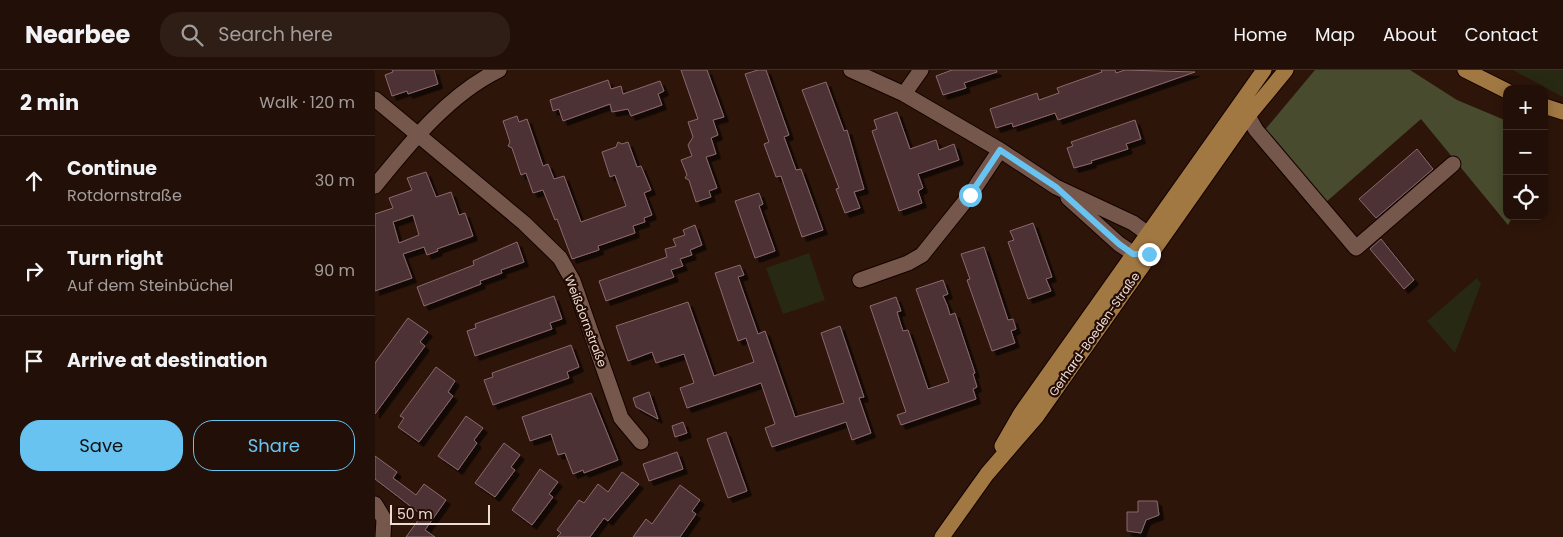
<!DOCTYPE html>
<html lang="en">
<head>
<meta charset="utf-8">
<style>
  :root { --surface:#221008; --page:#2e1e16; --text:#f1f3f6; --muted:#a29d9c; --line:#3f3029; --accent:#69c3f1 }
  body { margin:0; font-family:Poppins,sans-serif; background:var(--page); color:var(--text) }
  .controls { position:absolute; right:15px; top:15px; display:grid; overflow:hidden; border-radius:10px; box-shadow:0 2px 12px #0003 }
  .controls button { width:45px; height:45px; display:grid; place-items:center; padding:0; border:0; border-bottom:1px solid var(--line); background:var(--surface); color:var(--text); font:25px sans-serif }
  .scale { position:absolute; left:15px; bottom:12px; width:100px; box-sizing:border-box; padding-left:5px; border:2px solid #eddcd4; border-top:0; font-size:14px; line-height:18px; white-space:nowrap; color:#eddcd4; -webkit-text-stroke:4px #230c03; paint-order:stroke }
  .stop { position:absolute; width:15px; height:15px; margin:-11px; border:4px solid #69c3f1; border-radius:50%; background:#fff }
  .stop.end { background:#69c3f1; border-color:#fff; box-shadow:0 1px 5px #0008 }
  .list { margin:0; padding:0; list-style:none }
  h2 { display:flex; justify-content:space-between; align-items:center; height:65px; margin:0; padding:0 20px; font-size:21px }
  h2 small { font-size:16px; font-weight:400; color:var(--muted) }
  .list li { display:grid; grid-template-columns:32px 1fr auto; gap:15px; align-items:center; box-sizing:border-box; height:90px; padding:0 20px; border-top:1px solid var(--line) }
  .list b { display:block; font-size:19px; white-space:nowrap }
  .list p { margin:0; font-size:16px; white-space:nowrap; color:var(--muted) }
  .list em { font-size:16px; font-style:normal; color:var(--muted) }
  .actions { display:flex; gap:10px; padding:15px 20px }
  .actions a { flex:1; padding:11px 0; border:1px solid var(--accent); border-radius:20px; text-align:center; font-size:18px; color:var(--accent) }
  .actions .main { background:var(--accent); color:#111 }
  .icon { flex:none; width:28px; height:28px; fill:none; stroke:currentColor; stroke-width:2; stroke-linecap:round; stroke-linejoin:round }
  .map { position:relative; flex:none; width:1188px; height:467px; overflow:hidden }
  header { display:flex; align-items:center; gap:30px; box-sizing:border-box; height:70px; padding:0 25px; background:var(--surface); border-bottom:1px solid var(--line) }
  header strong { font-size:24px }
  nav { display:flex; gap:28px; margin-inline-start:auto; font-size:18px }
  .search { width:350px; height:45px; background:var(--page); display:flex; align-items:center; gap:12px; box-sizing:border-box; padding:0 18px; border-radius:20px; color:var(--muted); font-size:19px }
  main { display:flex }
  aside { flex:1; background:var(--surface) }
  .map>svg:first-child { display:block }
  .green { fill:#282912 }
  .forest { fill:#494b2f }
  .building { fill:#4e3035; stroke:#8a696d; fill-rule:evenodd; filter:url(#shadow) }
  .lines { fill:none; stroke-linecap:round; stroke-linejoin:round }
  .minor-casing { stroke:#140200; stroke-width:17 }
  .major-casing { stroke:#140200; stroke-width:17 }
  .minor { stroke:#75584b; stroke-width:15 }
  .major { stroke:#a17842; stroke-width:15 }
  .route { stroke:#69c3f1; stroke-width:6 }
  .labels { text-anchor:middle; dominant-baseline:central; stroke-width:4.5; stroke-linejoin:round; paint-order:stroke }
  .street-label { font-size:12px; fill:#eddcd4; stroke:#230c03 }
</style>
</head>
<body>
<header>
<strong>Nearbee</strong>
<div class="search"><svg class="icon" aria-label="search" viewBox="0 0 24 24"><circle cx="10" cy="10" r="6"/><path d="M15 15l6 6"/></svg>Search here</div>
<nav><a>Home</a><a>Map</a><a>About</a><a>Contact</a></nav>
</header>
<main>
<aside>
<h2>2 min<small>Walk · 120 m</small></h2>
<ul class="list">
<li><svg class="icon" aria-label="ahead" viewBox="0 0 24 24"><path d="M12 20V5M6 11l6-6 6 6"/></svg><div><b>Continue</b><p>Rotdornstraße</p></div><em>30 m</em></li>
<li><svg class="icon" aria-label="right" viewBox="0 0 24 24"><path d="M7 20v-9h11M14 6l5 5-5 5"/></svg><div><b>Turn right</b><p>Auf dem Steinbüchel</p></div><em>90 m</em></li>
<li><svg class="icon" aria-label="arrive" viewBox="0 0 24 24"><path d="M6 21V4h12l-3 4 3 4H6"/></svg><div><b>Arrive at destination</b></div></li>
</ul>
<div class="actions"><a class="main">Save</a><a>Share</a></div>
</aside>
<div class="map">
<svg width="1188" height="467" viewBox="0 0 1188 467">
  <defs>
    <filter id="shadow"><feDropShadow dx="4.5" dy="4.5" stdDeviation="0" flood-color="#0009"/></filter>
  </defs>
  <rect width="100%" height="100%" fill="#2d150a"/>
  <path class="green" d="M 1138,0 L 1188,0 L 1188,27 Z
    M 434,183 L 450,230 L 408,244 L 391,198 Z
    M 1102,208 L 1106,214 L 1080,283 L 1052,251 Z"/>
  <path class="forest" d="M 940,0 L 1035,0 L 1082,30 L 1132,51 L 1132,146 L 1138,146 L 1133,155 L 1046,49 L 950,133 L 888,62 Z"/>
  <path class="building" d="M 17,0 L 59,0 L 63,14 L 33,24 L 32,21 L 17,26 L 10,5 L 18,2 Z
    M 306,0 L 332,0 L 349,47 L 338,50 L 343,65 L 336,68 L 341,84 L 331,87 L 342,118 L 334,121 L 336,127 L 321,132 L 314,110 L 310,108 L 312,105 L 306,90 L 317,86 L 313,75 L 318,67 L 313,52 L 323,49 Z
    M 383,0 L 391,0 L 414,65 L 409,67 L 421,100 L 426,99 L 448,160 L 427,167 L 406,106 L 401,107 L 389,74 L 394,72 L 370,4 Z
    M 577,0 L 621,0 L 622,2 L 589,13 L 591,18 L 568,25 L 561,6 Z
    M 726,0 L 740,0 L 741,3 L 750,0 L 820,2 L 683,50 L 680,43 L 638,57 L 637,53 L 621,58 L 615,39 L 662,23 L 664,30 L 684,23 L 682,18 L 727,2 Z
    M 233,10 L 236,19 L 246,16 L 248,24 L 285,11 L 289,21 L 283,24 L 287,35 L 256,46 L 253,39 L 237,42 L 235,34 L 188,51 L 184,39 L 178,41 L 175,30 Z
    M 451,12 L 469,61 L 472,60 L 489,119 L 479,122 L 485,138 L 470,143 L 461,119 L 464,118 L 427,20 Z
    M 522,42 L 535,79 L 561,70 L 564,80 L 579,74 L 584,90 L 543,104 L 548,118 L 543,121 L 547,133 L 524,141 L 497,61 L 502,59 L 499,50 Z
    M 142,46 L 144,52 L 152,49 L 168,96 L 173,94 L 179,109 L 189,106 L 206,152 L 251,136 L 240,105 L 235,107 L 227,82 L 241,77 L 243,72 L 247,74 L 253,72 L 262,97 L 266,96 L 276,120 L 269,123 L 277,145 L 269,148 L 270,152 L 258,156 L 260,163 L 223,176 L 224,180 L 197,189 L 182,149 L 180,150 L 168,120 L 158,123 L 151,103 L 146,105 L 137,78 L 133,76 L 135,72 L 128,51 Z
    M 760,50 L 766,69 L 751,74 L 753,79 L 716,91 L 717,93 L 699,98 L 692,78 L 698,76 L 696,72 Z
    M 1042,79 L 1058,99 L 1001,148 L 984,129 Z
    M 51,102 L 61,127 L 76,122 L 84,145 L 90,143 L 98,166 L 62,179 L 63,181 L 52,185 L 49,177 L 28,184 L 37,208 L 0,221 L 0,144 L 18,138 L 14,128 L 37,120 L 32,108 ZM 38,145 L 44,165 L 24,173 L 18,152 Z
    M 384,123 L 388,134 L 384,136 L 400,181 L 380,188 L 360,131 Z
    M 658,153 L 677,207 L 671,209 L 676,221 L 653,229 L 633,172 L 639,170 L 635,161 Z
    M 320,155 L 327,175 L 315,180 L 317,185 L 305,189 L 308,196 L 296,200 L 299,207 L 231,231 L 224,211 L 292,187 L 290,179 L 301,176 L 298,169 L 310,165 L 308,160 Z
    M 1006,169 L 1039,210 L 1029,219 L 995,179 Z
    M 142,172 L 149,192 L 126,200 L 127,203 L 105,211 L 106,214 L 49,236 L 42,217 L 99,195 L 98,191 Z
    M 609,177 L 633,250 L 638,249 L 641,259 L 636,261 L 640,273 L 617,281 L 592,210 L 595,209 L 586,184 Z
    M 365,195 L 369,205 L 363,207 L 383,264 L 390,261 L 420,347 L 469,333 L 446,263 L 465,256 L 489,327 L 484,328 L 496,363 L 477,370 L 471,352 L 397,377 L 390,358 L 400,354 L 386,313 L 312,338 L 305,318 L 319,313 L 309,284 L 281,293 L 277,282 L 253,291 L 241,256 L 313,232 L 339,306 L 379,292 L 371,268 L 363,271 L 340,203 Z
    M 568,210 L 573,224 L 568,226 L 572,235 L 575,245 L 580,243 L 600,303 L 598,304 L 602,317 L 598,319 L 601,329 L 526,355 L 522,345 L 531,342 L 495,236 L 521,227 L 526,241 L 522,242 L 525,252 L 528,261 L 533,260 L 553,319 L 574,312 L 541,219 Z
    M 179,226 L 187,249 L 175,253 L 177,259 L 100,286 L 92,261 L 101,258 L 100,254 Z
    M 33,248 L 53,262 L 45,272 L 50,276 L 0,344 L 0,293 Z
    M 196,275 L 204,297 L 192,302 L 194,308 L 118,335 L 109,310 L 118,307 L 117,303 Z
    M 61,297 L 80,311 L 73,322 L 78,326 L 44,372 L 23,357 L 29,348 L 25,346 Z
    M 274,322 L 283,349 L 261,337 L 258,328 Z
    M 216,323 L 243,390 L 209,403 L 208,400 L 198,404 L 190,383 L 183,385 L 176,364 L 155,371 L 147,347 Z
    M 91,346 L 108,358 L 99,370 L 102,373 L 83,400 L 63,386 Z
    M 308,352 L 312,363 L 300,367 L 297,356 Z
    M 351,362 L 372,421 L 353,428 L 332,369 Z
    M 129,373 L 145,385 L 136,397 L 140,400 L 120,427 L 100,413 Z
    M 302,382 L 308,399 L 274,411 L 268,394 Z
    M 0,386 L 22,402 L 18,408 L 41,425 L 49,414 L 71,430 L 50,460 L 60,467 L 31,467 L 47,445 L 0,409 Z
    M 165,399 L 183,412 L 174,424 L 178,427 L 157,455 L 137,440 Z
    M 247,402 L 264,414 L 233,451 L 229,448 L 215,467 L 182,467 L 186,463 L 182,460 L 204,430 L 209,433 L 223,414 L 233,422 Z
    M 305,415 L 325,430 L 317,441 L 321,444 L 305,467 L 258,467 L 271,449 L 277,454 Z
    M 763,431 L 782,431 L 784,445 L 771,450 L 766,463 L 752,461 L 752,442 L 763,442 Z"/>
  <g class="lines">
    <g class="minor-casing">
      <path id="minor" d="M 476,0 L 529,24 L 625,80 L 681,117 L 758,153 L 773,164 L 778,174
        M 529,24 L 546,0
        M 0,29 L 149,153 L 185,188 L 198,211 L 246,348 L 266,372
        M 873,46 L 881,60 L 981,178 L 1078,94
        M 0,116 C 35,73 73,25 124,0
        M 693,128 L 744,174 L 759,184 L 771,184
        M 485,210 L 533,193 L 547,185 L 595,125 L 625,80
        M 0,434 L 9,449 L 8,467"/>
    </g>
    <g class="major-casing">
      <path id="major" d="M 1090,0 L 1132,21
        M 1169,36 L 1188,42
        M 627,376 L 646,343 L 889,0
        M 567,467 L 612,404 L 662,346 L 873,46 L 911,0"/>
    </g>
    <use href="#minor" class="minor"/>
    <use href="#major" class="major"/>
  </g>
  <g class="lines">
    <path class="route" d="M 595,125 L 625,80 L 681,117 L 744,174 L 758,184 L 774,184"/>
  </g>
  <g class="labels">
    <g class="street-label">
      <text transform="translate(211 251) rotate(69)">Weißdornstraße</text>
      <text transform="translate(719 264) rotate(-55)">Gerhard-Boeden-Straße</text>
    </g>
  </g>
</svg>
<div class="controls">
<button>+</button>
<button>−</button>
<button><svg class="icon" aria-label="locate" viewBox="0 0 24 24"><circle cx="12" cy="12" r="6"/><path d="M12 2v4M12 18v4M2 12h4M18 12h4"/></svg></button>
</div>
<div class="scale">50 m</div>
<div class="stop" style="left:595px;top:125px"></div>
<div class="stop end" style="left:774px;top:184px"></div>
</div>
</main>
</body>
</html>
